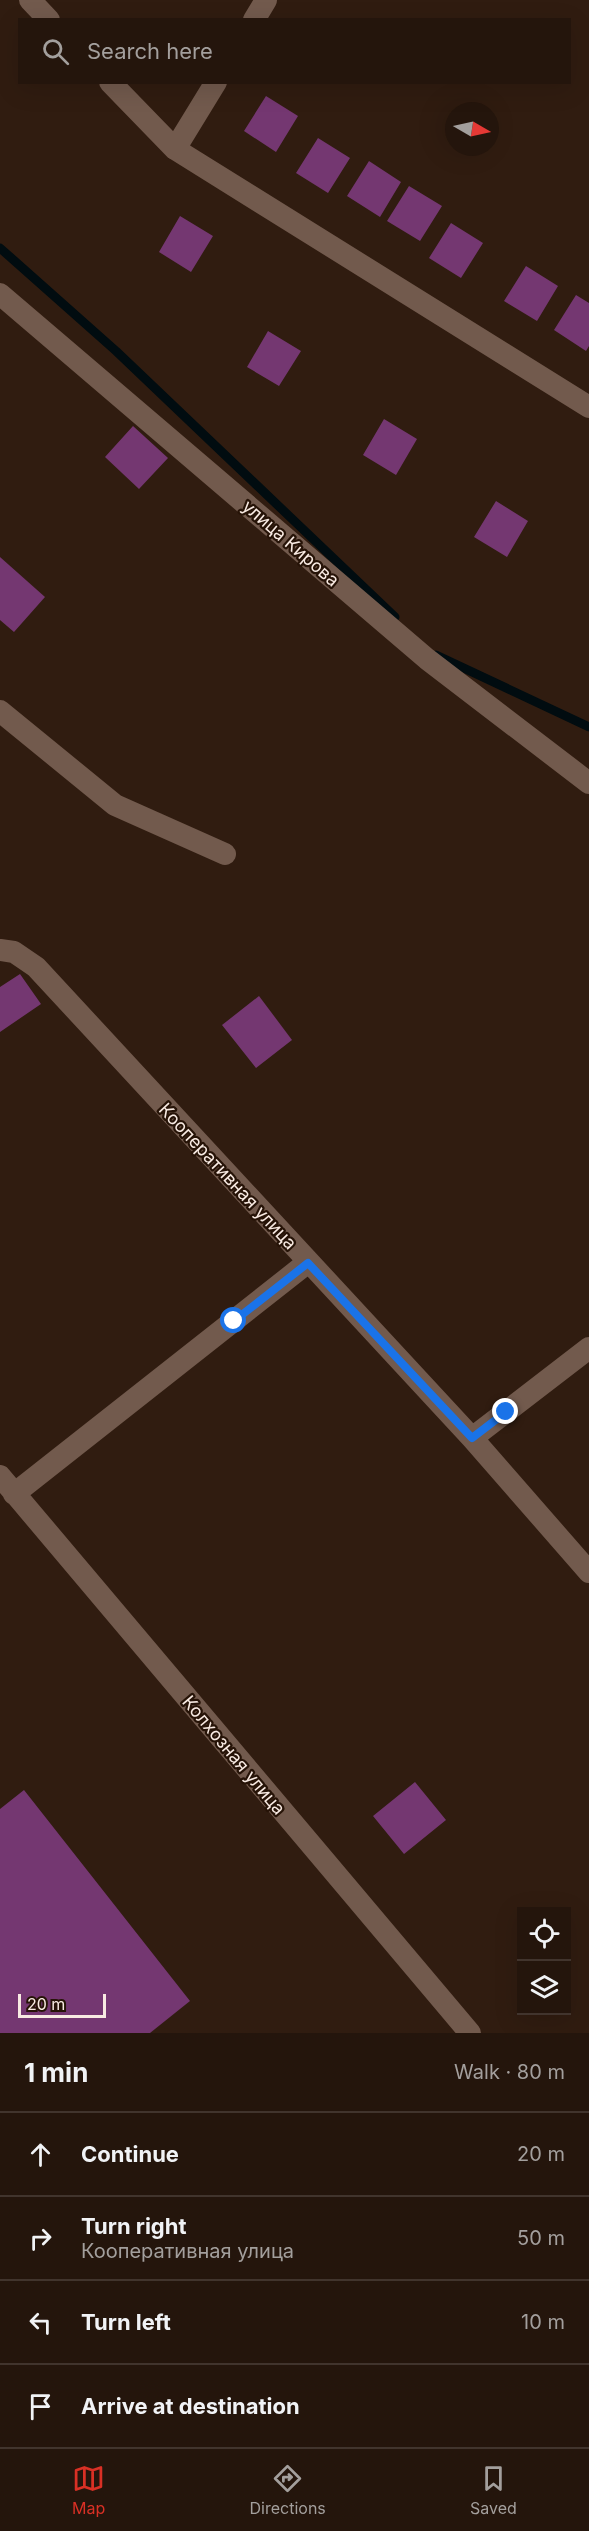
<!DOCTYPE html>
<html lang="en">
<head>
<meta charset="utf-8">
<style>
  :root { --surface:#24150c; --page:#30221a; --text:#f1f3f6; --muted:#a39f9d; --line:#41342d; --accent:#d93025 }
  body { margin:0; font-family:Inter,sans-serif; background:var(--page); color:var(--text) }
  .controls { position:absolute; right:18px; bottom:18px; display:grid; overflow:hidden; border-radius:0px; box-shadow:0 6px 24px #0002 }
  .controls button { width:54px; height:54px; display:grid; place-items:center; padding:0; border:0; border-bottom:2px solid var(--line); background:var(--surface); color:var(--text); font:30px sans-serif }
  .compass { position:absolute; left:445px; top:102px; width:54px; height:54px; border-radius:50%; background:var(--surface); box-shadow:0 6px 24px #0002; rotate:99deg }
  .scale { position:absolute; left:18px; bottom:15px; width:88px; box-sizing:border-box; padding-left:6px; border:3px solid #f8eae2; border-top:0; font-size:16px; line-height:21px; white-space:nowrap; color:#f8eae2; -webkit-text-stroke:4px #261307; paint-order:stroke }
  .stop { position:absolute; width:18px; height:18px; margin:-14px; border:4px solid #1a73e8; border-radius:50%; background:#fff }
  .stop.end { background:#1a73e8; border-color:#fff; box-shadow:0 2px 6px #0008 }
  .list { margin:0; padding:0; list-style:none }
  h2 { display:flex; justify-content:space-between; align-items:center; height:78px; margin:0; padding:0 24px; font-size:26px }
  h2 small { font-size:20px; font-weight:400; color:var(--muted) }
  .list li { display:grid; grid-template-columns:39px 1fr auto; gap:18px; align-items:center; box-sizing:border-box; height:84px; padding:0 24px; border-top:2px solid var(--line) }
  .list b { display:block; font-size:22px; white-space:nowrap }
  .list p { margin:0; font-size:20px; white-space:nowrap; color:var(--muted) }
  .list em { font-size:20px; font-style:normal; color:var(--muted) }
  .icon { flex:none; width:33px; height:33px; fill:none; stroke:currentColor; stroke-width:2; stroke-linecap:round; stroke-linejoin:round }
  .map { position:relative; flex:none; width:589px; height:2033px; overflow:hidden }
  .search { position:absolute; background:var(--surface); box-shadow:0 6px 24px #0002; left:18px; right:18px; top:18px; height:66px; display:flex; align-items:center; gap:15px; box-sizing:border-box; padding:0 21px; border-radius:0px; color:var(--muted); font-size:22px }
  .sheet { height:414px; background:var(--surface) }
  nav { display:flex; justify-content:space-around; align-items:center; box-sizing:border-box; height:84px; border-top:2px solid var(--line); background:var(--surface); font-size:16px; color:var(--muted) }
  nav a { display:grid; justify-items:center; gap:3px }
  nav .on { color:var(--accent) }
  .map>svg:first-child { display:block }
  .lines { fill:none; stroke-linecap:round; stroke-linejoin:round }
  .stream { stroke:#010c10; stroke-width:9 }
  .building { fill:#743771 }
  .street { stroke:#725a4d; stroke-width:22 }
  .route { stroke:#1a73e8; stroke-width:8 }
  .labels { text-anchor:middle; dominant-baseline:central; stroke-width:4.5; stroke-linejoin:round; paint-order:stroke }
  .street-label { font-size:18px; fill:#f8eae2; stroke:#261307 }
</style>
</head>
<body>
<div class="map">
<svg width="589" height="2033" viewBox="0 0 589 2033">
  <rect width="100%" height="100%" fill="#301c10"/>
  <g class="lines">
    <path class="stream" d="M 0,248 L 116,351 L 395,617
      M 436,655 L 589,727"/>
  </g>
  <path class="building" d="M 266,96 L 298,116 L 276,152 L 244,131 Z
    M 318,138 L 350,158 L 328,193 L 296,173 Z
    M 369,161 L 401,182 L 380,217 L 347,196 Z
    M 409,186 L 442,206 L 420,241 L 387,221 Z
    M 180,216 L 213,236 L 191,272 L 159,252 Z
    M 451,223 L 483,243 L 461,278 L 429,258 Z
    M 526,266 L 558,286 L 537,321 L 504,301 Z
    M 576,295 L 589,303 L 589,346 L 586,351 L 554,330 Z
    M 268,331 L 301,351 L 279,386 L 247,367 Z
    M 384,419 L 417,439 L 396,475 L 363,455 Z
    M 133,426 L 168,458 L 139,489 L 105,457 Z
    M 496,501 L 528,521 L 507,557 L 474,537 Z
    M 0,557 L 45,597 L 14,632 L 0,620 Z
    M 20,974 L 41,1004 L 0,1032 L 0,987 Z
    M 259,996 L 292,1040 L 256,1068 L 222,1025 Z
    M 415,1782 L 446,1820 L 404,1854 L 373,1816 Z
    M 24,1790 L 190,2001 L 150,2033 L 0,2033 L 0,1809 Z"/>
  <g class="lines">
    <path class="street" d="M 30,0 L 49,20
      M 254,20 L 266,0
      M 110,82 L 175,149 L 589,407
      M 175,149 L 216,82
      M 0,294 L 427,659 L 589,783
      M 0,711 L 115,805 L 225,854
      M 0,950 L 14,952 L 36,967 L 472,1438 L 589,1572
      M 472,1438 L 589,1348
      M 0,1476 L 470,2033
      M 14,1494 L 307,1263"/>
  </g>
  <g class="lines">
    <path class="route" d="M 234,1321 L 308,1263 L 472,1438 L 506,1412"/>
  </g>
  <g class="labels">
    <g class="street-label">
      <text transform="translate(291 543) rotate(41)">улица Кирова</text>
      <text transform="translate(228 1176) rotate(47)">Кооперативная улица</text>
      <text transform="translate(234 1755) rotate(50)">Колхозная улица</text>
    </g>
  </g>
</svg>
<div class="controls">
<button><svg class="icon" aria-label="locate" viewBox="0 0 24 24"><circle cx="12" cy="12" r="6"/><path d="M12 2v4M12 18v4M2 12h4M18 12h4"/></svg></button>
<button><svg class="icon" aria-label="layers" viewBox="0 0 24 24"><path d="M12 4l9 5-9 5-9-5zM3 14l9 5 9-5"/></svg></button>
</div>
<svg class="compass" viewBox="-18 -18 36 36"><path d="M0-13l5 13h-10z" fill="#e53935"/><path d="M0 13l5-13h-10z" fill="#a39f9d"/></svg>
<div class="scale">20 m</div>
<div class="stop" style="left:234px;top:1321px"></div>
<div class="stop end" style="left:506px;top:1412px"></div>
<div class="search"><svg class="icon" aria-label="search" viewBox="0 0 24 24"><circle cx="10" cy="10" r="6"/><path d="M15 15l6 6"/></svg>Search here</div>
</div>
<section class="sheet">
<h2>1 min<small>Walk · 80 m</small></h2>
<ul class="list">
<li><svg class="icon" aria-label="ahead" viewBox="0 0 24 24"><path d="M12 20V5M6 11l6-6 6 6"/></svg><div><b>Continue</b></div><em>20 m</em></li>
<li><svg class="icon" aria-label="right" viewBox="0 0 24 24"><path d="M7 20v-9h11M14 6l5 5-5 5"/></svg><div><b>Turn right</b><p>Кооперативная улица</p></div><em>50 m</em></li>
<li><svg class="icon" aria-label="left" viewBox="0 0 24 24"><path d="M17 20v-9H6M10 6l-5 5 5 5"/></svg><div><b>Turn left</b></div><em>10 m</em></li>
<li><svg class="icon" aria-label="arrive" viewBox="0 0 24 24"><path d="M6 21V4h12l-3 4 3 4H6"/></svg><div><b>Arrive at destination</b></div></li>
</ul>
</section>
<nav>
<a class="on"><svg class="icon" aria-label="map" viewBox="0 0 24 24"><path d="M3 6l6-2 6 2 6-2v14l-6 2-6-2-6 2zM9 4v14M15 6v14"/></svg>Map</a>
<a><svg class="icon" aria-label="directions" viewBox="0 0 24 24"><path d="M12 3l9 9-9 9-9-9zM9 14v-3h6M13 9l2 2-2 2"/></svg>Directions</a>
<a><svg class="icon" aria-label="saved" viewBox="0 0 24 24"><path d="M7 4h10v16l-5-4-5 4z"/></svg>Saved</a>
</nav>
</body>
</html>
